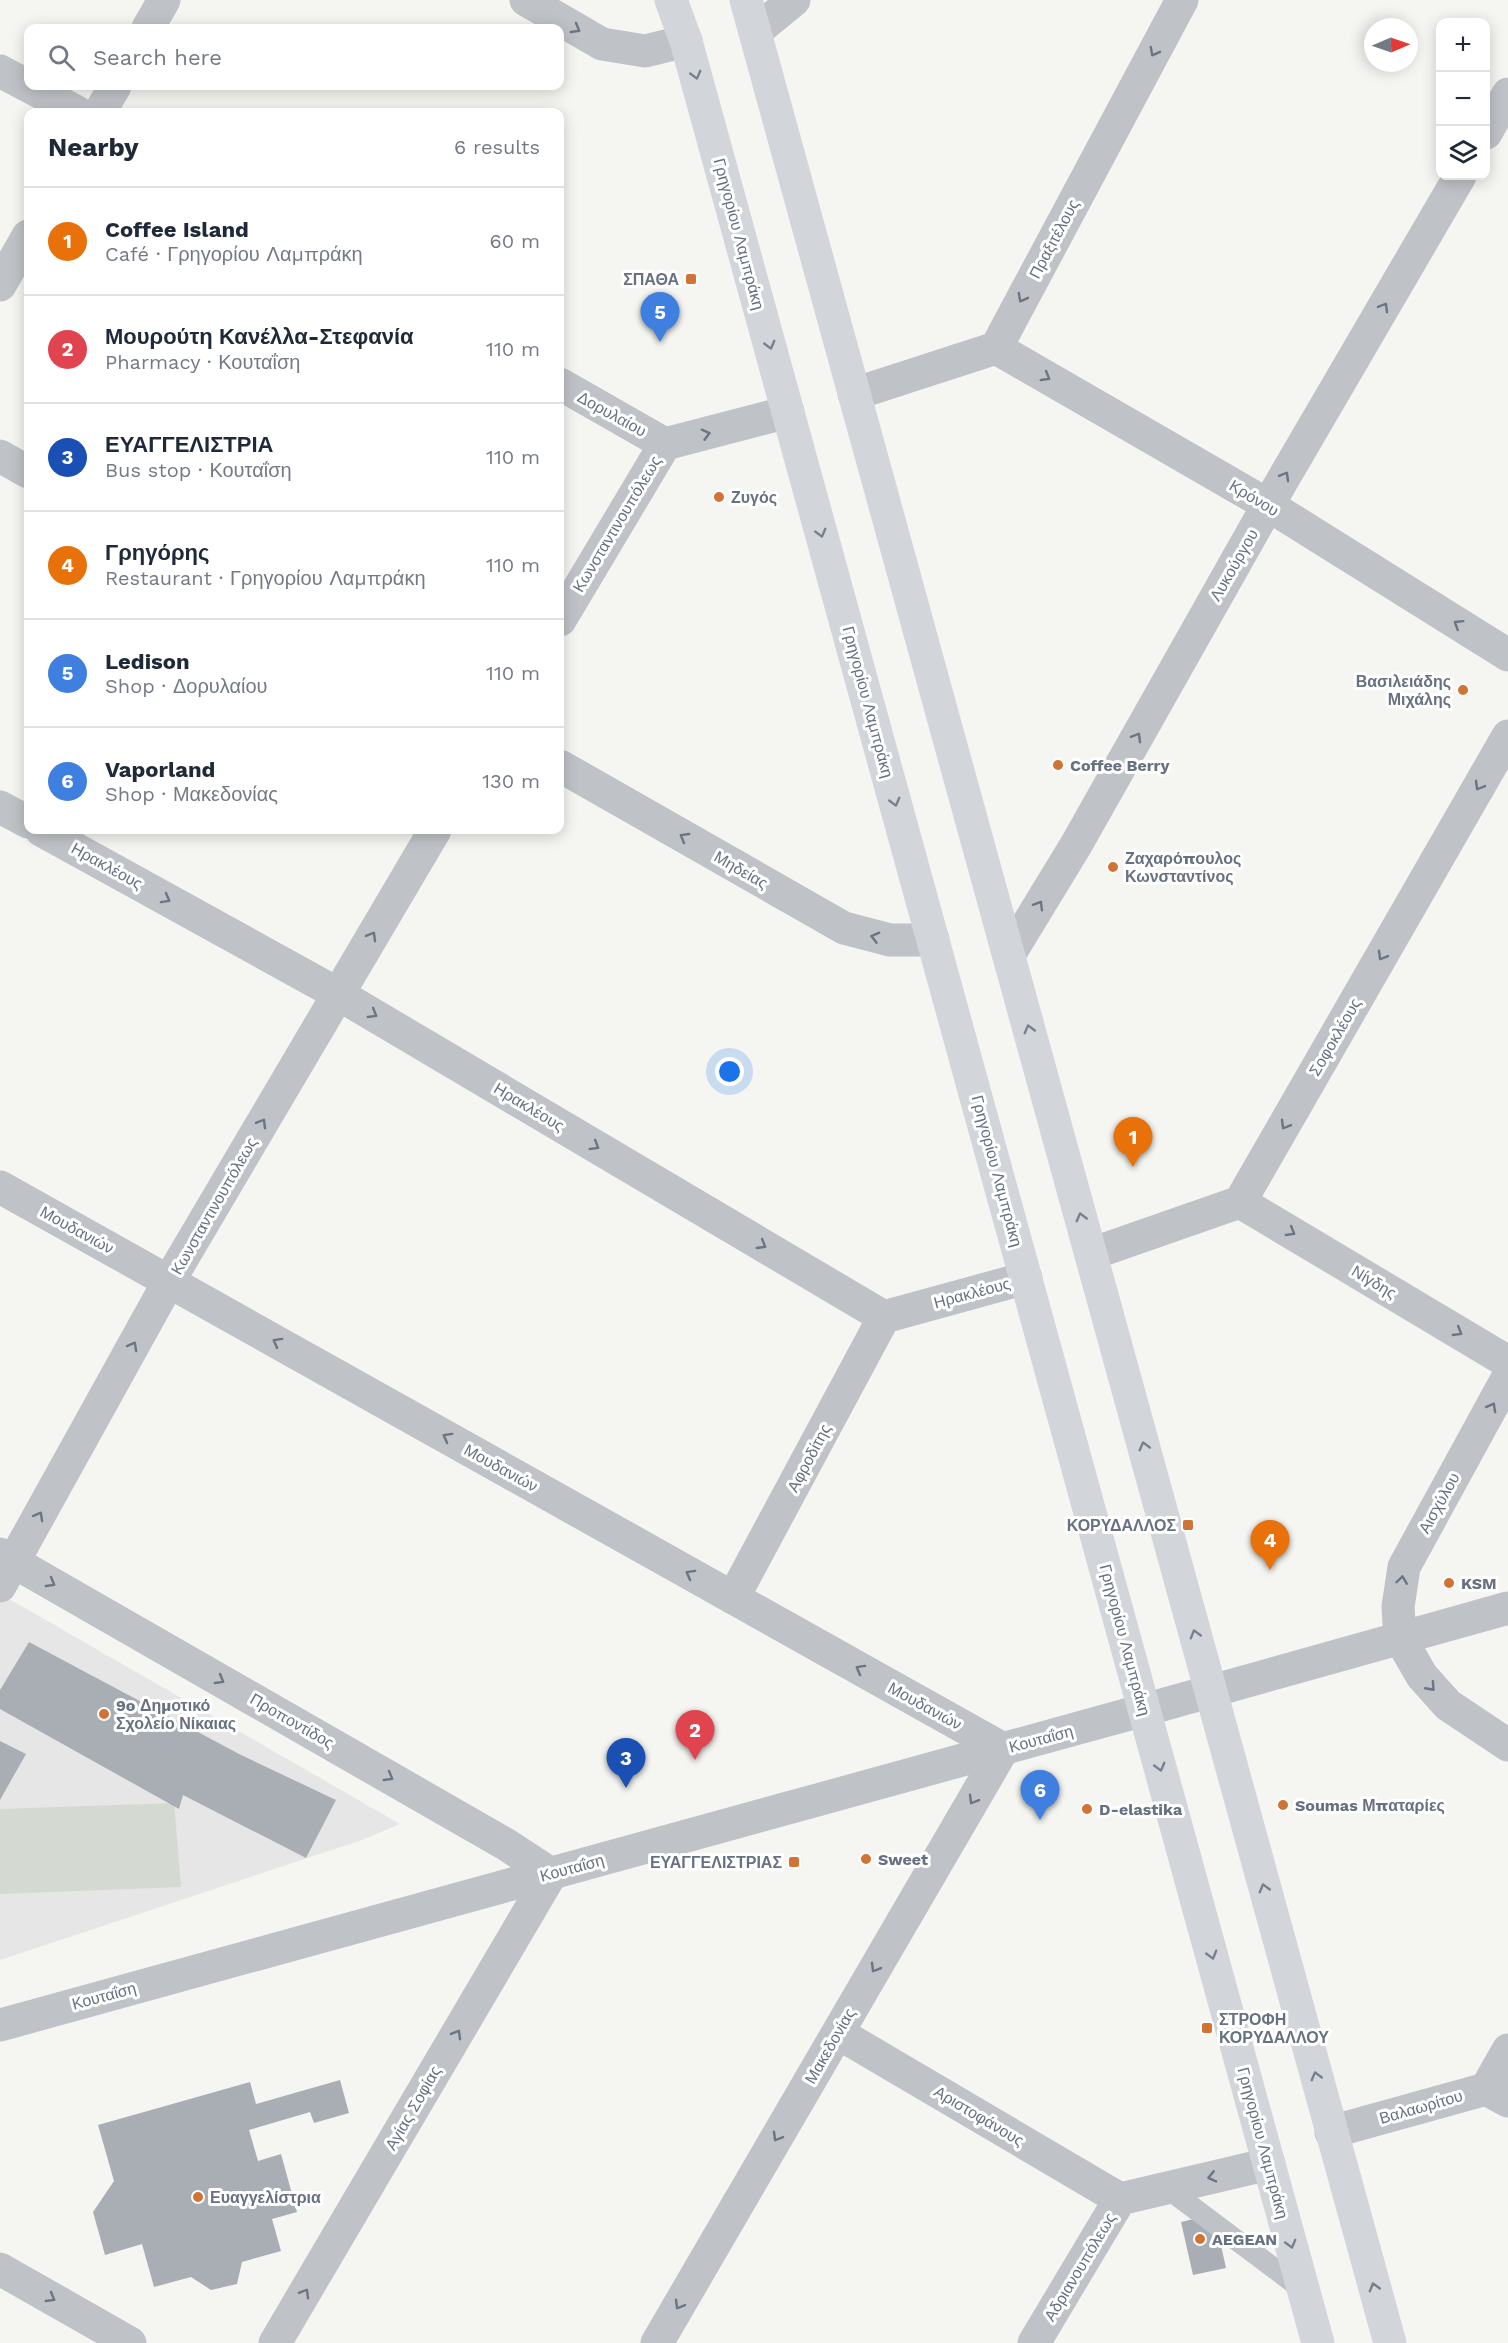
<!DOCTYPE html>
<html lang="en">
<head>
<meta charset="utf-8">
<style>
  :root { --surface:#fff; --page:#f2f2f3; --text:#1f2937; --muted:#747a83; --line:#e0e1e3; --accent:#d27336 }
  body { margin:0; font-family:"Work Sans",sans-serif; background:var(--page); color:var(--text) }
  .controls { position:absolute; right:18px; top:18px; display:grid; overflow:hidden; border-radius:12px; box-shadow:0 3px 15px #0003 }
  .controls button { width:54px; height:54px; display:grid; place-items:center; padding:0; border:0; border-bottom:2px solid var(--line); background:var(--surface); color:var(--text); font:30px sans-serif }
  .compass { position:absolute; left:1364px; top:18px; width:54px; height:54px; border-radius:50%; background:var(--surface); box-shadow:0 3px 15px #0003; rotate:88deg }
  .you { position:absolute; left:730px; top:1072px; width:21px; height:21px; margin:-15px; border:4px solid #fff; border-radius:50%; background:#1a73e8; box-shadow:0 0 0 9px #1a73e833 }
  .badge { display:grid; place-items:center; width:39px; height:39px; border-radius:50%; background:var(--accent); color:#fff; font-size:20px; font-weight:700 }
  .pin { position:absolute; translate:-50% -50px; filter:drop-shadow(0 2px 3px #0008) }
  .pin::after { content:''; position:absolute; top:32px; width:21px; height:18px; background:inherit; clip-path:polygon(0 0,100% 0,50% 100%) }
  .list { margin:0; padding:0; list-style:none }
  h2 { display:flex; justify-content:space-between; align-items:center; height:78px; margin:0; padding:0 24px; font-size:26px }
  h2 small { font-size:20px; font-weight:400; color:var(--muted) }
  .list li { display:grid; grid-template-columns:39px 1fr auto; gap:18px; align-items:center; box-sizing:border-box; height:108px; padding:0 24px; border-top:2px solid var(--line) }
  .list b { display:block; font-size:22px; white-space:nowrap }
  .list p { margin:0; font-size:20px; white-space:nowrap; color:var(--muted) }
  .list em { font-size:20px; font-style:normal; color:var(--muted) }
  .icon { flex:none; width:33px; height:33px; fill:none; stroke:currentColor; stroke-width:2; stroke-linecap:round; stroke-linejoin:round }
  .map { position:relative; flex:none; width:1508px; height:2343px; overflow:hidden }
  .search { position:absolute; background:var(--surface); box-shadow:0 3px 15px #0003; left:24px; top:24px; width:540px; height:66px; display:flex; align-items:center; gap:15px; box-sizing:border-box; padding:0 21px; border-radius:12px; color:var(--muted); font-size:22px }
  .panel { position:absolute; background:var(--surface); box-shadow:0 3px 15px #0003; left:24px; top:108px; width:540px; height:726px; border-radius:12px }
  .map>svg:first-child { display:block }
  .built { fill:#e6e6e6 }
  .green { fill:#d4dad2 }
  .building { fill:#a9aeb5 }
  .lines { fill:none; stroke-linecap:round; stroke-linejoin:round }
  .service { stroke:#bfc2c6; stroke-width:21 }
  .minor { stroke:#bfc2c6; stroke-width:33 }
  .tertiary { stroke:#bfc2c6; stroke-width:33 }
  .secondary { stroke:#d2d5da; stroke-width:33 }
  .oneway { stroke:#6b7584 }
  .oneway2 { stroke:#77808e }
  .poi-dot { fill:#d27336; stroke:#fff; stroke-width:2 }
  .labels { text-anchor:middle; dominant-baseline:central; stroke-width:6; stroke-linejoin:round; paint-order:stroke }
  .street-label { font-size:16px; fill:#677181; stroke:#fff }
  .poi-label { font-size:16px; font-weight:bold; fill:#677181; stroke:#fff; text-anchor:start }
</style>
</head>
<body>
<div class="map">
<svg width="1508" height="2343" viewBox="0 0 1508 2343">
  <rect width="100%" height="100%" fill="#f5f5f2"/>
  <path class="built" d="M 4,1596 L 400,1824 L 362,1840 L 0,1960 L 0,1603 Z"/>
  <path class="green" d="M 174,1803 L 181,1887 L 0,1894 L 0,1809 Z"/>
  <path class="building" d="M 29,1642 L 241,1755 L 336,1800 L 306,1858 L 183,1795 L 179,1809 L 0,1709 L 0,1690 Z
    M 0,1741 L 26,1754 L 0,1800 Z
    M 340,2080 L 349,2113 L 314,2123 L 310,2112 L 249,2130 L 258,2161 L 281,2154 L 297,2212 L 272,2219 L 281,2251 L 242,2262 L 237,2284 L 211,2290 L 191,2277 L 154,2287 L 142,2244 L 105,2255 L 93,2212 L 114,2181 L 98,2125 L 250,2082 L 256,2104 Z
    M 1214,2214 L 1226,2268 L 1193,2275 L 1181,2222 Z"/>
  <g class="lines">
    <path class="service" d="M 1167,2188 L 1303,2290"/>
    <path class="minor" d="M 526,0 L 602,44 L 645,51 L 686,41
      M 755,32 L 794,0
      M 0,71 L 77,112
      M 1486,133 L 1508,94
      M 996,348 L 1268,505 L 1508,655
      M 560,384 L 665,444
      M 854,394 L 996,348 L 1182,0
      M 0,456 L 28,472
      M 560,620 L 665,444 L 788,412
      M 560,766 L 844,928 L 890,940 L 933,940
      M 0,807 L 28,822
      M 41,830 L 338,994 L 884,1317 L 1026,1278
      M 1009,955 L 1076,845 L 1268,505 L 1460,176
      M 0,1187 L 1003,1749 L 657,2343
      M 1240,1202 L 1508,1362
      M 1091,1254 L 1240,1202 L 1508,736
      M 1508,1377 L 1404,1567 L 1398,1607 L 1400,1638 L 1422,1676 L 1448,1705 L 1508,1745
      M 0,1554 L 507,1845 L 551,1874 L 275,2343
      M 0,1586 L 169,1281 L 435,830
      M 733,1598 L 884,1317
      M 838,2033 L 1120,2199
      M 1486,2089 L 1508,2050
      M 1331,2132 L 1486,2089 L 1508,2101
      M 0,2269 L 130,2343
      M 1034,2343 L 1120,2199 L 1269,2164"/>
    <path class="tertiary" d="M 148,28 L 164,0
      M 100,112 L 115,86
      M 0,285 L 28,236
      M 0,2025 L 1144,1710 L 1508,1608"/>
    <path class="secondary" d="M 671,0 L 686,41 L 1318,2343
      M 746,0 L 1390,2343"/>
  </g>
  <defs><path id="oneway-chevron" d="M-2-3.5L2.5 0L-2 3.5" fill="none" stroke-width="1.6" stroke-linecap="round" stroke-linejoin="round" transform="scale(1.5)"/></defs>
  <g class="oneway">
    <use href="#oneway-chevron" transform="translate(576 29) rotate(30)"/>
    <use href="#oneway-chevron" transform="translate(1154 52) rotate(118)"/>
    <use href="#oneway-chevron" transform="translate(1022 298) rotate(118)"/>
    <use href="#oneway-chevron" transform="translate(1384 307) rotate(-60)"/>
    <use href="#oneway-chevron" transform="translate(1046 377) rotate(30)"/>
    <use href="#oneway-chevron" transform="translate(706 434) rotate(-15)"/>
    <use href="#oneway-chevron" transform="translate(1285 476) rotate(-60)"/>
    <use href="#oneway-chevron" transform="translate(1458 624) rotate(-148)"/>
    <use href="#oneway-chevron" transform="translate(1137 737) rotate(-60)"/>
    <use href="#oneway-chevron" transform="translate(1479 786) rotate(120)"/>
    <use href="#oneway-chevron" transform="translate(684 837) rotate(-150)"/>
    <use href="#oneway-chevron" transform="translate(166 899) rotate(29)"/>
    <use href="#oneway-chevron" transform="translate(1039 905) rotate(-59)"/>
    <use href="#oneway-chevron" transform="translate(372 936) rotate(-60)"/>
    <use href="#oneway-chevron" transform="translate(875 937) rotate(-165)"/>
    <use href="#oneway-chevron" transform="translate(1382 956) rotate(120)"/>
    <use href="#oneway-chevron" transform="translate(373 1014) rotate(31)"/>
    <use href="#oneway-chevron" transform="translate(262 1123) rotate(-60)"/>
    <use href="#oneway-chevron" transform="translate(1285 1125) rotate(120)"/>
    <use href="#oneway-chevron" transform="translate(595 1146) rotate(31)"/>
    <use href="#oneway-chevron" transform="translate(1291 1232) rotate(31)"/>
    <use href="#oneway-chevron" transform="translate(762 1245) rotate(31)"/>
    <use href="#oneway-chevron" transform="translate(1458 1332) rotate(31)"/>
    <use href="#oneway-chevron" transform="translate(277 1342) rotate(-151)"/>
    <use href="#oneway-chevron" transform="translate(133 1346) rotate(-61)"/>
    <use href="#oneway-chevron" transform="translate(1492 1407) rotate(-61)"/>
    <use href="#oneway-chevron" transform="translate(447 1437) rotate(-151)"/>
    <use href="#oneway-chevron" transform="translate(39 1516) rotate(-61)"/>
    <use href="#oneway-chevron" transform="translate(690 1574) rotate(-151)"/>
    <use href="#oneway-chevron" transform="translate(1402 1580) rotate(-82)"/>
    <use href="#oneway-chevron" transform="translate(51 1583) rotate(30)"/>
    <use href="#oneway-chevron" transform="translate(860 1669) rotate(-151)"/>
    <use href="#oneway-chevron" transform="translate(220 1680) rotate(30)"/>
    <use href="#oneway-chevron" transform="translate(1431 1687) rotate(48)"/>
    <use href="#oneway-chevron" transform="translate(389 1777) rotate(30)"/>
    <use href="#oneway-chevron" transform="translate(973 1800) rotate(120)"/>
    <use href="#oneway-chevron" transform="translate(875 1968) rotate(120)"/>
    <use href="#oneway-chevron" transform="translate(457 2034) rotate(-60)"/>
    <use href="#oneway-chevron" transform="translate(777 2137) rotate(120)"/>
    <use href="#oneway-chevron" transform="translate(1212 2177) rotate(167)"/>
    <use href="#oneway-chevron" transform="translate(305 2293) rotate(-60)"/>
    <use href="#oneway-chevron" transform="translate(51 2298) rotate(30)"/>
    <use href="#oneway-chevron" transform="translate(679 2305) rotate(120)"/>
  </g>
  <g class="oneway2">
    <use href="#oneway-chevron" transform="translate(696 75) rotate(75)"/>
    <use href="#oneway-chevron" transform="translate(770 345) rotate(75)"/>
    <use href="#oneway-chevron" transform="translate(821 533) rotate(75)"/>
    <use href="#oneway-chevron" transform="translate(895 802) rotate(75)"/>
    <use href="#oneway-chevron" transform="translate(1029 1029) rotate(-105)"/>
    <use href="#oneway-chevron" transform="translate(1081 1217) rotate(-105)"/>
    <use href="#oneway-chevron" transform="translate(1144 1446) rotate(-105)"/>
    <use href="#oneway-chevron" transform="translate(1195 1634) rotate(-106)"/>
    <use href="#oneway-chevron" transform="translate(1160 1767) rotate(75)"/>
    <use href="#oneway-chevron" transform="translate(1264 1888) rotate(-105)"/>
    <use href="#oneway-chevron" transform="translate(1212 1955) rotate(74)"/>
    <use href="#oneway-chevron" transform="translate(1316 2076) rotate(-105)"/>
    <use href="#oneway-chevron" transform="translate(1291 2244) rotate(75)"/>
    <use href="#oneway-chevron" transform="translate(1374 2287) rotate(-106)"/>
  </g>
  <g class="poi-dot">
    <rect x="685" y="273" width="12" height="12" rx="3"/>
    <circle cx="719" cy="497" r="6"/>
    <circle cx="1463" cy="690" r="6"/>
    <circle cx="1058" cy="765" r="6"/>
    <circle cx="1113" cy="867" r="6"/>
    <rect x="1182" y="1519" width="12" height="12" rx="3"/>
    <circle cx="1449" cy="1583" r="6"/>
    <circle cx="104" cy="1714" r="6"/>
    <circle cx="1283" cy="1805" r="6"/>
    <circle cx="1087" cy="1809" r="6"/>
    <circle cx="866" cy="1859" r="6"/>
    <rect x="788" y="1856" width="12" height="12" rx="3"/>
    <rect x="1201" y="2022" width="12" height="12" rx="3"/>
    <circle cx="198" cy="2197" r="6"/>
    <circle cx="1200" cy="2239" r="6"/>
  </g>
  <g class="labels">
    <g class="street-label">
      <text transform="translate(739 234) rotate(75)">Γρηγορίου Λαμπράκη</text>
      <text transform="translate(1054 239) rotate(-62)">Πραξιτέλους</text>
      <text transform="translate(612 414) rotate(29)">Δορυλαίου</text>
      <text transform="translate(1254 498) rotate(31)">Κρόνου</text>
      <text transform="translate(617 524) rotate(-59)">Κωνσταντινουπόλεως</text>
      <text transform="translate(1234 565) rotate(-60)">Λυκούργου</text>
      <text transform="translate(868 702) rotate(75)">Γρηγορίου Λαμπράκη</text>
      <text transform="translate(107 866) rotate(29)">Ηρακλέους</text>
      <text transform="translate(741 870) rotate(30)">Μηδείας</text>
      <text transform="translate(1335 1037) rotate(-60)">Σοφοκλέους</text>
      <text transform="translate(529 1107) rotate(31)">Ηρακλέους</text>
      <text transform="translate(997 1171) rotate(75)">Γρηγορίου Λαμπράκη</text>
      <text transform="translate(214 1206) rotate(-60)">Κωνσταντινουπόλεως</text>
      <text transform="translate(77 1230) rotate(29)">Μουδανιών</text>
      <text transform="translate(1374 1282) rotate(31)">Νίγδης</text>
      <text transform="translate(972 1293) rotate(-15)">Ηρακλέους</text>
      <text transform="translate(809 1458) rotate(-62)">Αφροδίτης</text>
      <text transform="translate(501 1468) rotate(29)">Μουδανιών</text>
      <text transform="translate(1439 1503) rotate(-61)">Αισχύλου</text>
      <text transform="translate(1125 1640) rotate(75)">Γρηγορίου Λαμπράκη</text>
      <text transform="translate(925 1706) rotate(29)">Μουδανιών</text>
      <text transform="translate(292 1721) rotate(30)">Προποντίδος</text>
      <text transform="translate(1041 1739) rotate(-15)">Κουταΐση</text>
      <text transform="translate(572 1868) rotate(-15)">Κουταΐση</text>
      <text transform="translate(104 1996) rotate(-15)">Κουταΐση</text>
      <text transform="translate(830 2046) rotate(-60)">Μακεδονίας</text>
      <text transform="translate(1421 2107) rotate(-16)">Βαλαωρίτου</text>
      <text transform="translate(413 2108) rotate(-60)">Αγίας Σοφίας</text>
      <text transform="translate(979 2116) rotate(31)">Αριστοφάνους</text>
      <text transform="translate(1263 2143) rotate(75)">Γρηγορίου Λαμπράκη</text>
      <text transform="translate(1080 2267) rotate(-59)">Αδριανουπόλεως</text>
    </g>
    <g class="poi-label">
      <text x="679" y="279" text-anchor="end">ΣΠΑΘΑ</text>
      <text x="731" y="497">Ζυγός</text>
      <text x="1451" y="681" text-anchor="end">Βασιλειάδης<tspan x="1451" dy="18">Μιχάλης</tspan></text>
      <text x="1070" y="765">Coffee Berry</text>
      <text x="1125" y="858">Ζαχαρόπουλος<tspan x="1125" dy="18">Κωνσταντίνος</tspan></text>
      <text x="1176" y="1525" text-anchor="end">ΚΟΡΥΔΑΛΛΟΣ</text>
      <text x="1461" y="1583">KSM</text>
      <text x="116" y="1705">9o Δημοτικό<tspan x="116" dy="18">Σχολείο Νίκαιας</tspan></text>
      <text x="1295" y="1805">Soumas Μπαταρίες</text>
      <text x="1099" y="1809">D-elastika</text>
      <text x="878" y="1859">Sweet</text>
      <text x="782" y="1862" text-anchor="end">ΕΥΑΓΓΕΛΙΣΤΡΙΑΣ</text>
      <text x="1219" y="2019">ΣΤΡΟΦΗ<tspan x="1219" dy="18">ΚΟΡΥΔΑΛΛΟΥ</tspan></text>
      <text x="210" y="2197">Ευαγγελίστρια</text>
      <text x="1212" y="2239">AEGEAN</text>
    </g>
  </g>
</svg>
<div class="controls">
<button>+</button>
<button>−</button>
<button><svg class="icon" aria-label="layers" viewBox="0 0 24 24"><path d="M12 4l9 5-9 5-9-5zM3 14l9 5 9-5"/></svg></button>
</div>
<svg class="compass" viewBox="-18 -18 36 36"><path d="M0-13l5 13h-10z" fill="#e53935"/><path d="M0 13l5-13h-10z" fill="#747a83"/></svg>
<div class="you"></div>
<div class="pin badge" style="left:1133px;top:1167px;background:#e8710a">1</div>
<div class="pin badge" style="left:695px;top:1760px;background:#e0444e">2</div>
<div class="pin badge" style="left:626px;top:1788px;background:#1a4fb4">3</div>
<div class="pin badge" style="left:1270px;top:1570px;background:#e8710a">4</div>
<div class="pin badge" style="left:660px;top:342px;background:#3f7fe0">5</div>
<div class="pin badge" style="left:1040px;top:1820px;background:#3f7fe0">6</div>
<div class="search"><svg class="icon" aria-label="search" viewBox="0 0 24 24"><circle cx="10" cy="10" r="6"/><path d="M15 15l6 6"/></svg>Search here</div>
<section class="panel">
<h2>Nearby<small>6 results</small></h2>
<ul class="list">
<li><span class="badge" style="background:#e8710a">1</span><div><b>Coffee Island</b><p>Café · Γρηγορίου Λαμπράκη</p></div><em>60 m</em></li>
<li><span class="badge" style="background:#e0444e">2</span><div><b>Μουρούτη Κανέλλα-Στεφανία</b><p>Pharmacy · Κουταΐση</p></div><em>110 m</em></li>
<li><span class="badge" style="background:#1a4fb4">3</span><div><b>ΕΥΑΓΓΕΛΙΣΤΡΙΑ</b><p>Bus stop · Κουταΐση</p></div><em>110 m</em></li>
<li><span class="badge" style="background:#e8710a">4</span><div><b>Γρηγόρης</b><p>Restaurant · Γρηγορίου Λαμπράκη</p></div><em>110 m</em></li>
<li><span class="badge" style="background:#3f7fe0">5</span><div><b>Ledison</b><p>Shop · Δορυλαίου</p></div><em>110 m</em></li>
<li><span class="badge" style="background:#3f7fe0">6</span><div><b>Vaporland</b><p>Shop · Μακεδονίας</p></div><em>130 m</em></li>
</ul>
</section>
</div>
</body>
</html>
